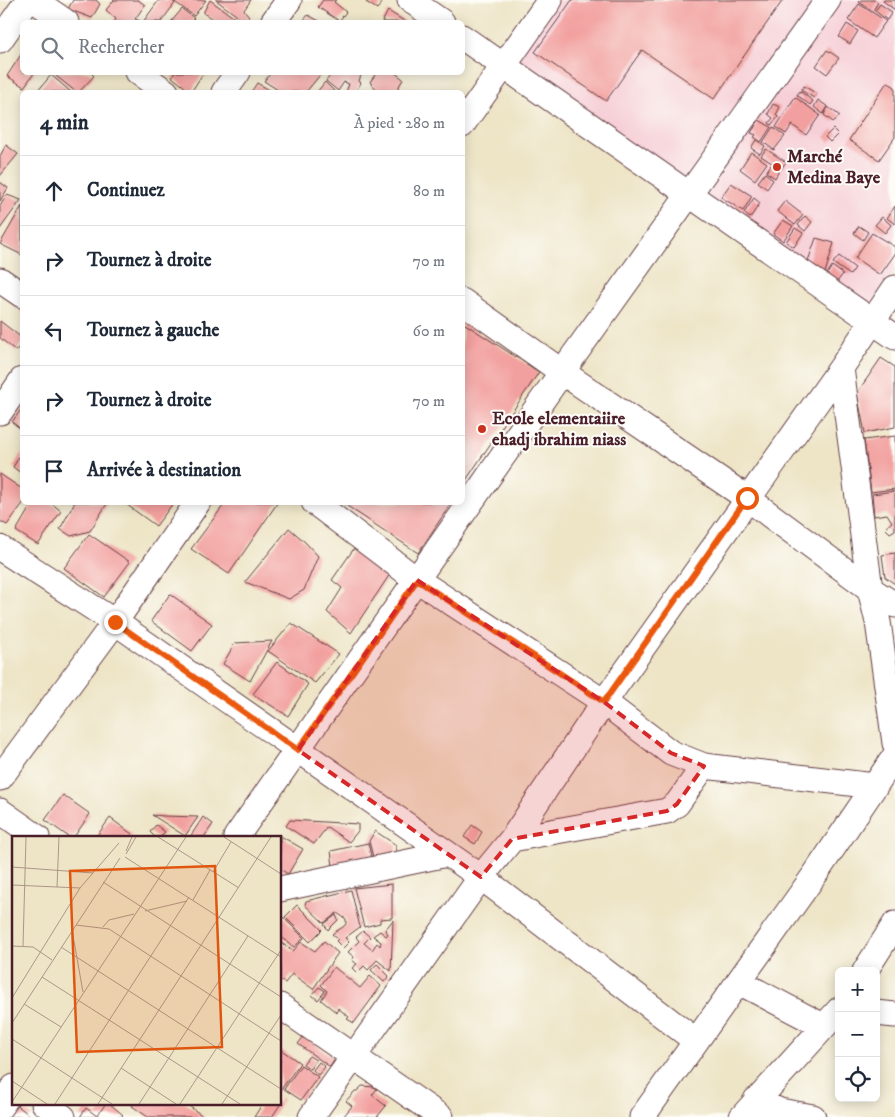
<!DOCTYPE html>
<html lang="fr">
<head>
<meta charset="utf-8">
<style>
  :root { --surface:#fff; --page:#f2f2f3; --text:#1f2937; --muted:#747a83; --line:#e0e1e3 }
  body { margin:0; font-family:"IM FELL DW Pica",serif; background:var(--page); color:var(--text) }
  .controls { position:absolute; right:15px; bottom:15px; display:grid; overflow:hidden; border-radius:8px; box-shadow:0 2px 12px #0003 }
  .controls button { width:45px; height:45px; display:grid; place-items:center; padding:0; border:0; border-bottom:1px solid var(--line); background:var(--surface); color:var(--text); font:25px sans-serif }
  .stop { position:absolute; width:15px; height:15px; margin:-11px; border:4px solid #ea580c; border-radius:50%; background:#fff }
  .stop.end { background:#ea580c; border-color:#fff; box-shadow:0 1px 5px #0008 }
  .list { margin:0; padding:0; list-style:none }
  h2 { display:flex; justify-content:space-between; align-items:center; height:65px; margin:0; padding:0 20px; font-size:21px }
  h2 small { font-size:16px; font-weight:400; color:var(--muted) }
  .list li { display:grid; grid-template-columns:32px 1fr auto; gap:15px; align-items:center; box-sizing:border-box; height:70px; padding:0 20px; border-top:1px solid var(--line) }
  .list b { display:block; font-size:19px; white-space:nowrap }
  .list em { font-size:16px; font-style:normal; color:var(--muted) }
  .icon { flex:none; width:28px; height:28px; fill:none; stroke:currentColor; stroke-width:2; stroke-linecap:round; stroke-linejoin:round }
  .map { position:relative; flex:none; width:895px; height:1117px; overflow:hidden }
  .search { position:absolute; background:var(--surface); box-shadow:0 2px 12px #0003; left:20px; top:20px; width:445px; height:55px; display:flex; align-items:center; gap:12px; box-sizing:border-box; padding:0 18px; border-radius:8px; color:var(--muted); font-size:19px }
  .panel { position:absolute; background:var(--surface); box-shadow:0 2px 12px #0003; left:20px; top:90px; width:445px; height:415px; border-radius:8px }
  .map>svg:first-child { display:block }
  .built { fill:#f6cfd7 }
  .building { fill:#f2a09f }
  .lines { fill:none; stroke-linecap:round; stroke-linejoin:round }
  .minor-casing { stroke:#633d42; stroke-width:27 }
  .minor { stroke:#fff; stroke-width:25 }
  .route { stroke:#ea580c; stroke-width:6 }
  .marked { fill:#d62828; fill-opacity:0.2; stroke:#d62828; stroke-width:4; stroke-dasharray:10 6; stroke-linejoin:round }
  .poi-dot { fill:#c8321e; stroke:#fdfcf7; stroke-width:2 }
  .labels { text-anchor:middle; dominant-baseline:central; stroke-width:4; stroke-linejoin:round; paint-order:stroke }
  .poi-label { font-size:18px; font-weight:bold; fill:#4a1f2b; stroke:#fdfcf7; text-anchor:start }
  .inset-road { fill:none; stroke:#ac9689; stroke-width:1 }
  .view { fill:#e0560e; fill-opacity:0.15; stroke:#e0560e; stroke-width:2.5 }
  .inset-edge { fill:none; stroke:#4a1f2b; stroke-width:2.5 }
</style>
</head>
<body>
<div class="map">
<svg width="895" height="1117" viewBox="0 0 895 1117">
  <rect width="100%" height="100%" fill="#fdfcf7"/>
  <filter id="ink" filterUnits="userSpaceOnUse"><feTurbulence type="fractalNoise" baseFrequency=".02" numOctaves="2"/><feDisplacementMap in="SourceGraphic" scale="10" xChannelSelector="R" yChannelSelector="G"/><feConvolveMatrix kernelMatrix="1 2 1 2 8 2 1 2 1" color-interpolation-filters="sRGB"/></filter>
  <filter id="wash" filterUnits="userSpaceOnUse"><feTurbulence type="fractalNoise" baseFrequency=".0096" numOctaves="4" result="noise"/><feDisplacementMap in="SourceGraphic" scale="20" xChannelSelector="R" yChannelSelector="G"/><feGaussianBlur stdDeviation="1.12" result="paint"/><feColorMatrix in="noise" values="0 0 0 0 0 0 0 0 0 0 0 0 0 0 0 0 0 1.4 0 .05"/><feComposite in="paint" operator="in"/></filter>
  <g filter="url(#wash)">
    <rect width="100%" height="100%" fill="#eee5c7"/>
    <path class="built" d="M 556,0 L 895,0 L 895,271 L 869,309 L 510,68 Z"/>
    <g id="blocks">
      <path class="building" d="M 73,0 L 96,0 L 100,4 L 92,18 L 68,9 Z
        M 114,0 L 138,0 L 145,5 L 135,19 L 143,22 L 114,22 L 116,19 L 106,10 Z
        M 159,0 L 171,0 L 175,3 L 161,22 L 143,22 Z
        M 172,0 L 206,0 L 194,16 Z
        M 210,0 L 240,22 L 211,22 L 213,19 L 203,13 Z
        M 216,0 L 251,0 L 244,10 L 249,16 L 245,22 Z
        M 323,0 L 336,0 L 334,2 L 346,12 L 339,21 L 318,7 Z
        M 369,0 L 380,0 L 383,2 L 377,9 L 366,2 Z
        M 572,0 L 783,0 L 714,99 L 642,50 L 606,101 L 535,52 Z
        M 861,0 L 875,0 L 878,2 L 873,11 L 859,2 Z
        M 884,0 L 895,0 L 895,10 L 883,1 Z
        M 859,4 L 886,21 L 874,38 L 848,20 Z
        M 880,4 L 892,12 L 887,20 L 875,11 Z
        M 182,9 L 194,18 L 191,22 L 171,22 Z
        M 388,11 L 406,22 L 382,22 Z
        M 308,15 L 321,22 L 302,22 Z
        M 847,24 L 858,31 L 850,44 L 839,37 Z
        M 827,50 L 839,58 L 827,74 L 816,66 Z
        M 22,53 L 22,72 L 35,72 L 24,87 L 7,76 Z
        M 56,72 L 90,72 L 94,76 L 79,92 L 76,92 L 55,75 Z
        M 175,72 L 204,72 L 191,92 L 172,77 Z
        M 272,72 L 317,72 L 320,75 L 306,92 L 281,92 L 264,81 Z
        M 333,72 L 362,72 L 359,81 L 361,83 L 355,92 L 346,92 L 349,84 L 344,82 L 338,91 L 326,81 Z
        M 377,72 L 394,72 L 403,79 L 396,92 L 379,92 L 370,82 Z
        M 51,75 L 71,92 L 37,92 Z
        M 325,82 L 334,91 L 333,92 L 317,92 Z
        M 887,82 L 895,87 L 895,137 L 879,160 L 849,140 Z
        M 257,83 L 273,92 L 251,92 Z
        M 804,86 L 817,94 L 814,98 L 801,90 Z
        M 800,91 L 813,101 L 810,105 L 797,95 Z
        M 795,97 L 820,115 L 806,135 L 792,125 L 786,134 L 776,127 Z
        M 818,100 L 828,107 L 840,116 L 833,122 L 824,115 L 828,107 L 823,114 L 814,107 Z
        M 773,104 L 780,107 L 776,115 L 778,117 L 771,125 L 769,123 L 773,118 L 768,114 Z
        M 759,120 L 771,127 L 761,142 L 754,137 L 756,135 L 751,133 Z
        M 773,127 L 785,136 L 774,150 L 763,142 Z
        M 833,129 L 838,134 L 830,142 L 825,137 Z
        M 756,140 L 765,146 L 760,154 L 751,148 Z
        M 6,145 L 18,154 L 0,176 L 0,156 Z
        M 766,149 L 786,162 L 781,169 L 761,156 Z
        M 751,152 L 767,163 L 755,180 L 740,169 Z
        M 771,165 L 779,171 L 775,178 L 766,172 Z
        M 765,173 L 773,180 L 767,189 L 758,182 Z
        M 0,182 L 8,188 L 0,201 Z
        M 731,183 L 752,196 L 743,211 L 721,197 Z
        M 7,195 L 21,200 L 0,229 L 0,206 Z
        M 754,198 L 760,203 L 750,218 L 744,213 Z
        M 785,201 L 803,215 L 795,225 L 777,211 Z
        M 22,206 L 22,255 L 0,244 Z
        M 895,206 L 895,224 L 887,218 Z
        M 805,216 L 812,222 L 805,231 L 798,225 Z
        M 882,217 L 891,225 L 885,233 L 875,225 Z
        M 783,220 L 793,226 L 783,241 L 773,234 Z
        M 859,226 L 868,232 L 863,240 L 854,233 Z
        M 795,228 L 803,233 L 794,247 L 786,242 Z
        M 872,233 L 895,247 L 895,254 L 880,275 L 855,258 Z
        M 816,238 L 834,243 L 825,273 L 806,267 Z
        M 839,256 L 855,268 L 850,275 L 833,263 Z
        M 832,266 L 843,274 L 834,286 L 824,279 Z
        M 0,321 L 22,338 L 22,343 L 16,351 L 0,338 Z
        M 462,322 L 539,372 L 462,486 Z
        M 881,358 L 895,367 L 895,427 L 865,433 L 857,393 Z
        M 22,408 L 22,430 L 12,422 Z
        M 895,436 L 895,489 L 871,492 L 864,440 Z
        M 22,452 L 22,474 L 13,467 Z
        M 0,474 L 22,489 L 24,502 L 7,525 L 0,521 Z
        M 895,491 L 895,530 L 890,533 L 885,528 L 892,522 L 887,514 L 874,516 L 872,494 Z
        M 33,502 L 50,502 L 61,511 L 38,545 L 16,531 Z
        M 75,502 L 108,502 L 90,531 L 71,536 L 60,529 Z
        M 123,502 L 174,502 L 156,526 Z
        M 226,502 L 278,502 L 229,574 L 191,549 Z
        M 341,502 L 452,502 L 418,553 Z
        M 289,528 L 305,542 L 318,556 L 304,590 L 289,599 L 245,582 Z
        M 89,534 L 130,562 L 104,597 L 64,568 Z
        M 355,547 L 390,574 L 351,633 L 327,612 L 342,588 L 332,580 Z
        M 895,553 L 895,584 L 885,577 L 882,555 Z
        M 170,594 L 212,624 L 192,651 L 151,621 Z
        M 291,623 L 339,654 L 315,683 L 268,651 Z
        M 272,641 L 250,681 L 223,664 L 235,643 Z
        M 277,662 L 308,684 L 288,716 L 253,694 Z
        M 63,795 L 90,814 L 74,837 L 69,837 L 45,820 Z
        M 152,815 L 164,816 L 198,817 L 185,836 Z
        M 203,817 L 213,824 L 204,837 L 190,837 Z
        M 110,818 L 132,834 L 130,837 L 96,837 Z
        M 290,820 L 358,824 L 358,831 L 349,842 L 327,827 L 314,844 L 286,826 Z
        M 156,825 L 165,832 L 160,837 L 155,837 L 150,832 Z
        M 472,825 L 482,832 L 475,844 L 464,837 Z
        M 375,831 L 396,845 L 395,862 L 375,865 L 369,841 Z
        M 279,835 L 303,849 L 288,874 L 280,869 L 280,837 L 277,837 Z
        M 368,843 L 373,864 L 334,874 L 331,851 Z
        M 392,884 L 392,918 L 380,919 L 380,923 L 364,927 L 354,888 Z
        M 351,890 L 360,927 L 345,938 L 349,942 L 343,948 L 336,941 L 338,939 L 332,934 L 343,927 L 346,924 L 346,919 L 337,913 L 324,923 L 305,905 L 306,901 Z
        M 297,905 L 322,930 L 310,942 L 285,917 Z
        M 336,915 L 338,920 L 328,930 L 324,924 Z
        M 283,917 L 304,938 L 294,947 L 280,936 L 280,920 Z
        M 393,920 L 391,971 L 377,960 L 368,970 L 364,966 L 357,973 L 352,968 L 357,964 L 352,960 L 354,957 L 348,952 L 359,941 L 356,937 L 363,931 L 370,937 L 364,943 L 372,950 L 377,943 L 380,946 L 381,942 L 373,936 L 380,931 L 386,936 L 388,934 L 385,930 Z
        M 324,941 L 338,953 L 313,989 L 292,974 L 285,983 L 280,980 L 280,942 L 293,951 L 301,942 L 315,951 Z
        M 377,964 L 389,976 L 384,982 L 371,970 Z
        M 334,967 L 360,988 L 370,976 L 381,986 L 354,1023 L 347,1019 L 349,1017 L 338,1008 L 337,1013 L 321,1000 L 327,991 L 321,985 Z
        M 319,987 L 325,991 L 318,1000 L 312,995 Z
        M 304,1036 L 335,1059 L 330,1067 L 298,1044 Z
        M 280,1049 L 300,1063 L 280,1091 Z
        M 309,1056 L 316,1060 L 310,1069 L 303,1064 Z
        M 319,1062 L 325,1067 L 318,1075 L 313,1070 Z
        M 301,1065 L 318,1077 L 301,1100 L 284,1089 Z
        M 362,1086 L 374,1087 L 377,1089 L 372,1095 L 386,1106 L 377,1117 L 343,1117 L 352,1106 L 346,1101 L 355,1091 L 357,1091 Z
        M 280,1098 L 283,1100 L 272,1117 L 254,1117 L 263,1103 L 280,1103 Z
        M 14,1103 L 32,1117 L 2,1117 Z
        M 106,1103 L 109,1103 L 123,1115 L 121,1117 L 80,1117 L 86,1108 L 97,1116 Z
        M 134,1103 L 185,1103 L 204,1117 L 148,1117 L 132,1106 Z"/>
    </g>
  </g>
  <g filter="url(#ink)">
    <use href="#blocks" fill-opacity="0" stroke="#633d42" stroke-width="1"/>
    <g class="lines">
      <g class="minor-casing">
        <path id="minor" d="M 34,0 L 66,22
          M 410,0 L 442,22
          M 273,22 L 289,0
          M 462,37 L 895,337
          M 0,40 L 28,0
          M 138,72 L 166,92
          M 224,92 L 238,72
          M 462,125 L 550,0
          M 0,280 L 22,295
          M 462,301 L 562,372 L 747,498 L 870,589 L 895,605
          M 841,368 L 870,589 L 878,622 L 895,743
          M 0,412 L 22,380
          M 314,502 L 417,580 L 604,702 L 671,753 L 704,766 L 875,786
          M 0,548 L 115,622 L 481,877 L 696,1041
          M 0,778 L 115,622 L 198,502
          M 0,811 L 37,837
          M 236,837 L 562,372 L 828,0
          M 512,839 L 667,811 L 677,804 L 704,766
          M 280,889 L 447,854
          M 865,971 L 895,924
          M 739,982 L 823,1026
          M 280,1006 L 441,1117
          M 876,1013 L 895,1015
          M 756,1100 L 780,1111 L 813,1117
          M 44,1103 L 63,1117
          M 0,1107 L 14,1087
          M 311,1117 L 481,877 L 512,839 L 604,702 L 841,368 L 895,288
          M 642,1117 L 816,873 L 895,756
          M 742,1117 L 839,1010"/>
      </g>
      <use href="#minor" class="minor"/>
    </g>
  </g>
  <g class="lines" filter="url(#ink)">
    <path class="route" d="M 115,622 L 298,750 L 417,580 L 604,702 L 747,498"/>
  </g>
  <path class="marked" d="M 417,580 L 604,702 L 671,753 L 704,766 L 677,804 L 667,811 L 512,839 L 481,877 L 298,750 Z"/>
  <g class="poi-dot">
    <circle cx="777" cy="167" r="5"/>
    <circle cx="482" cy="429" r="5"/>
  </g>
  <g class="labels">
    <g class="poi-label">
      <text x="787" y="157">Marché<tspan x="787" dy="21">Medina Baye</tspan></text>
      <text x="492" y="419">Ecole elementaiire<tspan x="492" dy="21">ehadj ibrahim niass</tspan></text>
    </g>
  </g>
  <g transform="translate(12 836)">
    <rect width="269" height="269" fill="#eee5c7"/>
    <path class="inset-road" d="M 146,1 L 227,52M 212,1 L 269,38M 114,15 L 120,1M 114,18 L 124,1M 113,21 L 269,121M 0,31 L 81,37M 201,36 L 219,6M 91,46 L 269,161M 0,49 L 68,52M 45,51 L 47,1M 181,64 L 198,34M 133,75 L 175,65M 64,89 L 97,93 L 269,205M 91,91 L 97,84 L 122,78M 60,94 L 71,156M 0,110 L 21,111 L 40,124M 11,110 L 14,1M 49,111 L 269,253M 30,141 L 228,268M 0,162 L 68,52 L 107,7M 12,168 L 49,191M 0,187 L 108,22M 0,203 L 100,268M 109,232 L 164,268M 0,245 L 35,268M 0,266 L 174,1M 43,268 L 177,61M 86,268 L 259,1M 127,268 L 236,100M 168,268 L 269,114M 210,268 L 269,179"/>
    <path class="view" d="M 203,30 L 210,211 L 65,216 L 58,35 Z"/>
    <rect width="269" height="269" class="inset-edge"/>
  </g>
</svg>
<div class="controls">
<button>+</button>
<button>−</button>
<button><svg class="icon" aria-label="locate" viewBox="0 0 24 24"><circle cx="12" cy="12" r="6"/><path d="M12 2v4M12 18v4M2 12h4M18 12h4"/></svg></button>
</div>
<div class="stop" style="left:747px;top:498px"></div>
<div class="stop end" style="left:115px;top:622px"></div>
<div class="search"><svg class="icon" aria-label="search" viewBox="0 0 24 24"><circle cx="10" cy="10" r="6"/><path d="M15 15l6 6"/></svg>Rechercher</div>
<section class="panel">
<h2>4 min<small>À pied · 280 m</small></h2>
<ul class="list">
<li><svg class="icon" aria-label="ahead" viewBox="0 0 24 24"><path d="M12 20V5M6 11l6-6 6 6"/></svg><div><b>Continuez</b></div><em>80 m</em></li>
<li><svg class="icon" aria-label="right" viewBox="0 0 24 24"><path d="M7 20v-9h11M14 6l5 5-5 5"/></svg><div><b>Tournez à droite</b></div><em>70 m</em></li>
<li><svg class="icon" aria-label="left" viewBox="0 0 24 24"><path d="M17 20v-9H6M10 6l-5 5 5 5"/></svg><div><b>Tournez à gauche</b></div><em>60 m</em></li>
<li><svg class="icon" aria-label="right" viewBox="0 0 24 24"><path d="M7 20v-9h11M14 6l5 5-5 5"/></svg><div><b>Tournez à droite</b></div><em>70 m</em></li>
<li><svg class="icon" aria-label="arrive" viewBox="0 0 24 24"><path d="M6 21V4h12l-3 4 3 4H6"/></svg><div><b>Arrivée à destination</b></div></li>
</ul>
</section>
</div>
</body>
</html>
